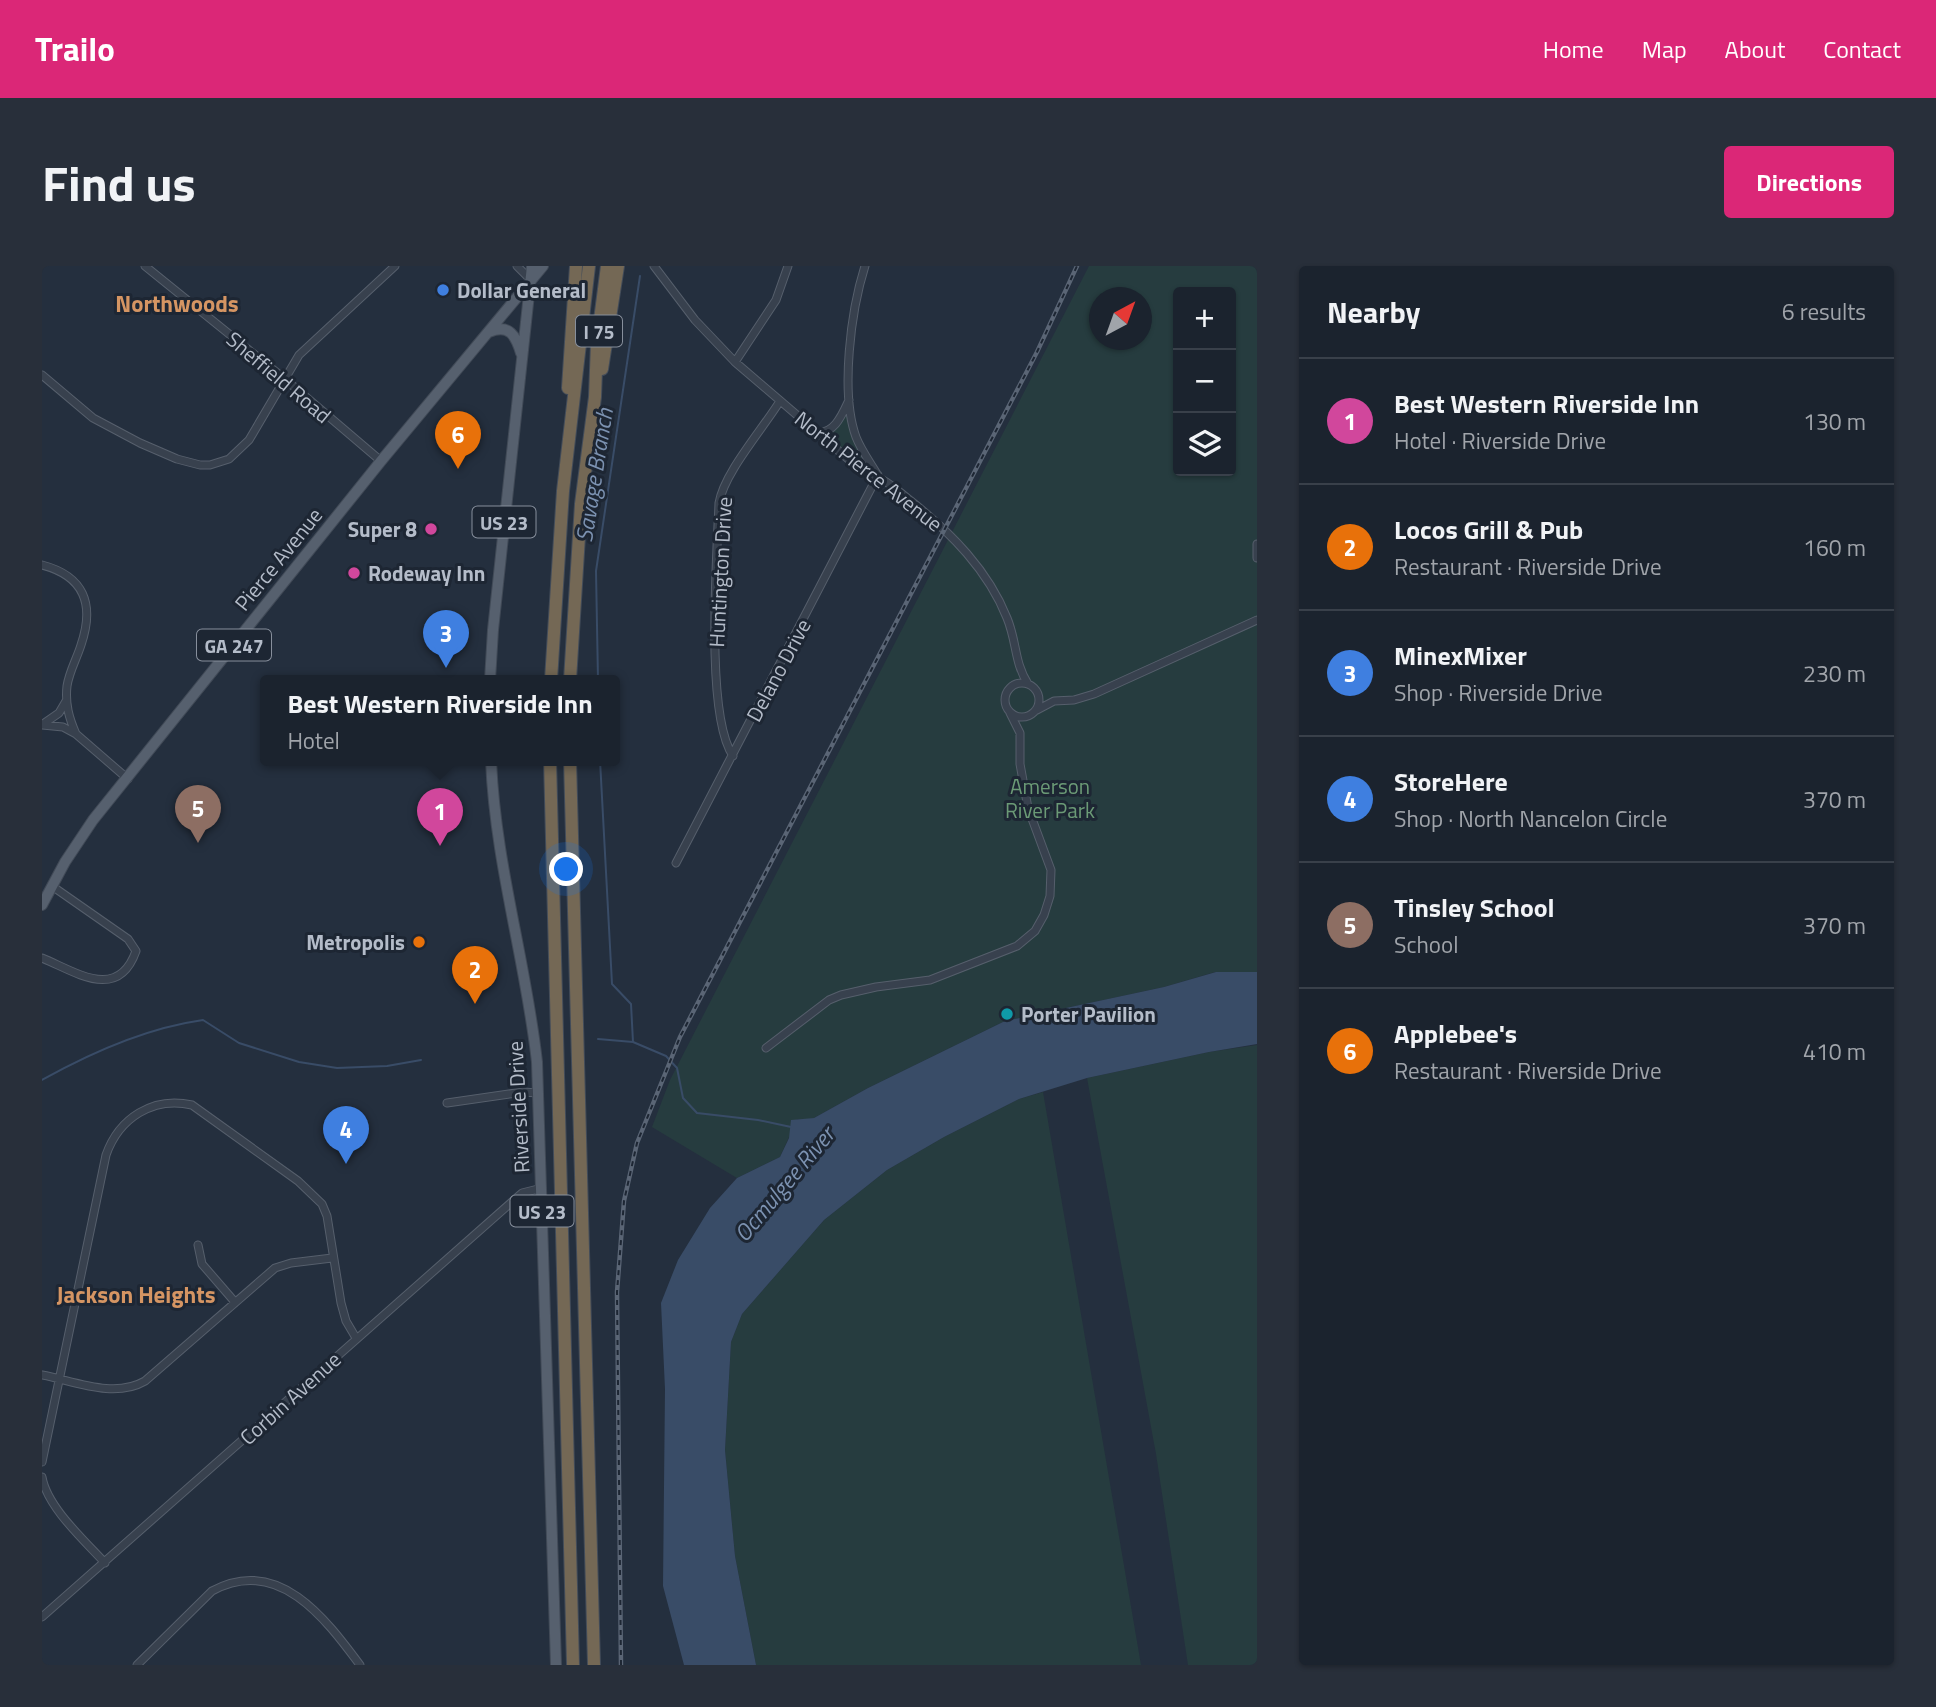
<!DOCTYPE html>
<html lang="en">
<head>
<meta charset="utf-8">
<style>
  :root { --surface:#1b232e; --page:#282f3a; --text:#f1f3f6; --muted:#a0a4aa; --line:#39404a; --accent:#db2777 }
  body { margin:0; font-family:"Titillium Web",sans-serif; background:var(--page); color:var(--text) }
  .controls { position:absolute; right:21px; top:21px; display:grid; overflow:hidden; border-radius:7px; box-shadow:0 2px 5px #0004 }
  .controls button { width:63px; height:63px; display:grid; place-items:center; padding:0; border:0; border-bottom:2px solid var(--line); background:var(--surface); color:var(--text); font:35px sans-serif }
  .compass { position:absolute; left:1047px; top:21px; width:63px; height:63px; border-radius:50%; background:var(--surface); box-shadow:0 2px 5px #0004; rotate:41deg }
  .you { position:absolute; left:525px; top:604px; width:24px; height:24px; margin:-18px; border:5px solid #fff; border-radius:50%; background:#1a73e8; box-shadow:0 0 0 10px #1a73e833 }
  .badge { display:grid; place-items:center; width:46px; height:46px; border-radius:50%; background:var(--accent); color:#fff; font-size:23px; font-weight:700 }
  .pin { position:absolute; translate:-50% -58px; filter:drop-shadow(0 2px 4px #0008) }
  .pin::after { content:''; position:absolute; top:37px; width:24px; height:21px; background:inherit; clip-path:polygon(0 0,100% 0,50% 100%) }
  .popup { position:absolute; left:218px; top:409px; width:360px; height:91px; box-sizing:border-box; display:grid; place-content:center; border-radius:7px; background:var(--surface); filter:drop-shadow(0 2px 5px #0005); font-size:23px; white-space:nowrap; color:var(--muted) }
  .popup b { font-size:26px; color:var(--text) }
  .popup::after { content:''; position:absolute; left:50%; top:100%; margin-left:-14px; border:14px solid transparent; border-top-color:var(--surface) }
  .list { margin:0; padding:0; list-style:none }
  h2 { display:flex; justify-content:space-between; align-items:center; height:91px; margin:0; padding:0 28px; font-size:30px }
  h2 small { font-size:23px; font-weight:400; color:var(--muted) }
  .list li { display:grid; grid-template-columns:46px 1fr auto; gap:21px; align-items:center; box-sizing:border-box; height:126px; padding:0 28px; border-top:2px solid var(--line) }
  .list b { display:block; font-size:26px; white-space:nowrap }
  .list p { margin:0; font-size:23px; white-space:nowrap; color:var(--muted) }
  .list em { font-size:23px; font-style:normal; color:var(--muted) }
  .icon { flex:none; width:38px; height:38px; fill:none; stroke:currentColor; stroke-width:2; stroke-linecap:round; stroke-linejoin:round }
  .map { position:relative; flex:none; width:1215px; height:1399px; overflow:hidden; border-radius:7px }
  header { display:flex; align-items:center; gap:42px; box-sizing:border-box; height:98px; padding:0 35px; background:var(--accent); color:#fff }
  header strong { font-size:33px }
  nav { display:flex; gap:38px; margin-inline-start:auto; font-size:24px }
  .intro { display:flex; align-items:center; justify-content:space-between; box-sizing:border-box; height:168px; padding:0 42px }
  h1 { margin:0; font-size:49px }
  .button { padding:18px 32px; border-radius:7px; background:var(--accent); color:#fff; font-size:24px; font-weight:700 }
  main { display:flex; gap:42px; padding:0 42px }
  aside { flex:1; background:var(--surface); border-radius:7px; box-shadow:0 2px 5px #0004 }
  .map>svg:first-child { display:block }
  .green { fill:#263c3f; fill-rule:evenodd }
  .water { fill:#394c67 }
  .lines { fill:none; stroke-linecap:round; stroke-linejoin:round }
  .stream { stroke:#394c67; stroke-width:2 }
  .minor-casing { stroke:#565f6c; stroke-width:9 }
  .primary-casing { stroke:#414a57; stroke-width:12 }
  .motorway-casing { stroke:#434c59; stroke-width:14 }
  .minor { stroke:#38414e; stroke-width:7 }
  .primary { stroke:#56606e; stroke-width:10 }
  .motorway { stroke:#746855; stroke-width:12 }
  .rail-casing { stroke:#5a6575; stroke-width:4.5 }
  .rail { stroke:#1d2633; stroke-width:2; stroke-dasharray:5; stroke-linecap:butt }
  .shop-dot { fill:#3f7fe0; stroke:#1d2633; stroke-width:2.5 }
  .hotel-dot { fill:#d1479c; stroke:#1d2633; stroke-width:2.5 }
  .food-dot { fill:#e8710a; stroke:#1d2633; stroke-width:2.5 }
  .culture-dot { fill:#0f9aa8; stroke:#1d2633; stroke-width:2.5 }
  .labels { text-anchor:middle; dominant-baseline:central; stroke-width:6; stroke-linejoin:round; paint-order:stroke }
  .shield { fill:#1d2633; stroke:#878f9c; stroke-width:2 }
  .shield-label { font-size:19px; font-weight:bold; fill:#b4bcc9 }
  .poi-label { font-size:21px; font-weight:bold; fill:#b4bcc9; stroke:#1d2633; text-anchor:start }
  .street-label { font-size:21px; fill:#b4bcc9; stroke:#1d2633 }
  .park-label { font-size:21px; fill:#6b9a76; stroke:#1d2633 }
  .neighbourhood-label { font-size:23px; font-weight:bold; fill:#d59563; stroke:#1d2633 }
  .water-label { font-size:23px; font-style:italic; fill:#7c92b1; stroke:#1d2633 }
</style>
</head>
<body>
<header>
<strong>Trailo</strong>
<nav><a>Home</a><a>Map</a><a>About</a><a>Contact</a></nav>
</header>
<div class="intro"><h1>Find us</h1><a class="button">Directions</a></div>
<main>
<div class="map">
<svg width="1215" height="1399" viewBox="0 0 1215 1399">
  <rect width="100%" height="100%" fill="#242f3e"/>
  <path class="green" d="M 1047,0 L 1215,0 L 1215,706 L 1173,706 L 1122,721 L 963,755 L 826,822 L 772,852 L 762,854 L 755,853 L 738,891 L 695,912 L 610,861 L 628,814 ZM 1136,26 L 1189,26 L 1189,205 L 1136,205 ZM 1058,32 L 1100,32 L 1100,74 L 1058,74 Z
    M 804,148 L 822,200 L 784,170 L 795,162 Z
    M 1215,779 L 1215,1399 L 1146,1399 L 1114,1188 L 1045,812 L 1167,786 Z
    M 1001,826 L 1099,1399 L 714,1399 L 693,1290 L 683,1184 L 689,1076 L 700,1048 L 782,954 L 845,904 L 902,871 L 977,833 Z"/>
  <path class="water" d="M 1174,706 L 1215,706 L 1215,778 L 1167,786 L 1045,812 L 977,833 L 902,871 L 845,904 L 782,954 L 700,1048 L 689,1076 L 683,1184 L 693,1290 L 714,1399 L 642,1399 L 621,1320 L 623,1123 L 619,1037 L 636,994 L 668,942 L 695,912 L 738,891 L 747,872 L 749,854 L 772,852 L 826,822 L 963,755 L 1122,721 Z"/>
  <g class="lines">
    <path class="stream" d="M 556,414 L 554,305 L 598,10
      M 558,494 L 570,718 L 589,738 L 591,776
      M 556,773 L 591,776 L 624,790 L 635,802 L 641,832 L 655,847 L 716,854 L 749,861
      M 0,814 C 50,786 104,762 161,754 L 197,777 L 257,796 L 295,802 L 345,800 L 379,794"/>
    <g class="minor-casing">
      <path id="minor" d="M 103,0 L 244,114 L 339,195
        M 475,0 L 488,13
        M 612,0 L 653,54 L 693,96 L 819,204 C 839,210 853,222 869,235 C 909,267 946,304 965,352 C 975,376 972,396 986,418
        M 823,0 C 809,44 798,127 814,171 C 819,184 828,196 835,208
        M 693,96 L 734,34 L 746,0
        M 0,109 L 51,152 L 98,177 L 135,193 L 158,199 L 168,199 L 187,193 L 207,174 L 257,89 L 353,0
        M 774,166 C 792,169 800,149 807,134
        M 1215,278 L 1215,292
        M 0,299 C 42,310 53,338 39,379 C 35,392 27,406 25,420 C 23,438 27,452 34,468 L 86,513
        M963 434a17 17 0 1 1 34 0a17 17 0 1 1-34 0Z
        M 995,444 L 1012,435 L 1032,434 L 1052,428 L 1215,354
        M 1,458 L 17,447 L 24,435
        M 0,459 L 21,461 L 34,468
        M 691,490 C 663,449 675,291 677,237 C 682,207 720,164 738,135
        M 634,597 L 836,209
        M 0,692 C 34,706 76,736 94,685 L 86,673 L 10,620
        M 724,782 L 787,734 L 799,729 L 834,721 L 888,714 L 975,680 L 993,665 L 1002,649 L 1008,630 L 1009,604 L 986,542 L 978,498 L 978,467 L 968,447
        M 405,837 L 481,826 L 496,827
        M 156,979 L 160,998 L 192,1035
        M 0,1109 C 32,1115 72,1133 103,1115 L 233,1002 L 249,997 L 290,992
        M 0,1196 L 64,889 C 77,852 111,830 150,839 L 256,915 L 280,938 L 285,950 L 299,1037 L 304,1055 L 314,1072
        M 0,1211 C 5,1241 43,1275 63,1297
        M 0,1351 L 480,927 L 500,922
        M 95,1399 L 170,1325 C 236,1289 283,1352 318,1399"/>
    </g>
    <g class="primary-casing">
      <path id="primary" d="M 447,66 C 467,57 474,70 479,87
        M 448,414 L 451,364 L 490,0
        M 449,494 C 453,597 484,695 495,796 L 514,1399
        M 0,639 L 23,596 L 51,554 L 339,195 L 501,0"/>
    </g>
    <g class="motorway-casing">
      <path id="motorway" d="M 560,103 L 576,0
        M 526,122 L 534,0
        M 509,414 L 521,225 L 547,0
        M 528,414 L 539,238 L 553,131 L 555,77 L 565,0
        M 508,494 L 531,1399
        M 528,494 L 552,1399"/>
    </g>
    <use href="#minor" class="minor"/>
    <use href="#primary" class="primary"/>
    <use href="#motorway" class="motorway"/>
    <g class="rail-casing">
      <path id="rail" d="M 579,1399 L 575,1026 L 582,935 L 595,877 L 638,771 L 995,86 L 1035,0"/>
    </g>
    <use href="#rail" class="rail"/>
  </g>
  <circle class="shop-dot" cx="401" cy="24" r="7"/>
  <g class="hotel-dot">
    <circle cx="389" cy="263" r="7"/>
    <circle cx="312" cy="307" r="7"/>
  </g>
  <circle class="food-dot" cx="377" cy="676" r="7"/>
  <circle class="culture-dot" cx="965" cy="748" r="7"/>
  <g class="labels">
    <g class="shield">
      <rect x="534" y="49.5" width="46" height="31" rx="5"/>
      <rect x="430.5" y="240.5" width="63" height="31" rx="5"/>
      <rect x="155" y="363.5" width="74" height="31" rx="5"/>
      <rect x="468.5" y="929.5" width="63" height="31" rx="5"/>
    </g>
    <g class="shield-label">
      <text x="557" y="65">I 75</text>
      <text x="462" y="256">US 23</text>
      <text x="192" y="379">GA 247</text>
      <text x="500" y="945">US 23</text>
    </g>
    <g class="poi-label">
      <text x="415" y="24">Dollar General</text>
      <text x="375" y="263" text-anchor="end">Super 8</text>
      <text x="326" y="307">Rodeway Inn</text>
      <text x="363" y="676" text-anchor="end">Metropolis</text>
      <text x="979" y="748">Porter Pavilion</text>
    </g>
    <g class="street-label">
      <text transform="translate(237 111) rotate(40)">Sheffield Road</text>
      <text transform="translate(827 205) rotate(38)">North Pierce Avenue</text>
      <text transform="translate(236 293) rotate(-51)">Pierce Avenue</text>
      <text transform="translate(678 306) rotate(-87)">Huntington Drive</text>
      <text transform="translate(736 404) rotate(-62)">Delano Drive</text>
      <text transform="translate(476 841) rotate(-93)">Riverside Drive</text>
      <text transform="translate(248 1132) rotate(-42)">Corbin Avenue</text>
    </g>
    <g class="park-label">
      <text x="1008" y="520">Amerson<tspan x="1008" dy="24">River Park</tspan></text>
    </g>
    <g class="neighbourhood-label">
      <text x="135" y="37">Northwoods</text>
      <text x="94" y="1028">Jackson Heights</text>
    </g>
    <g class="water-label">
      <text transform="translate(552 209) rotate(-81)">Savage Branch</text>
      <text transform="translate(742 918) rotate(-50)">Ocmulgee River</text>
    </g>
  </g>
</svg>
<div class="controls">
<button>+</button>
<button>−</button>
<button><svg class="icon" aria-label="layers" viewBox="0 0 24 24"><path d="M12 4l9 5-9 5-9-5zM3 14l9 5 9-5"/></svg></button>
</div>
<svg class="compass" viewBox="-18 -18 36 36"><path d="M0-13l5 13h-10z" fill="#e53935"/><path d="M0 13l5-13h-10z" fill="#a0a4aa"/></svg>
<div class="you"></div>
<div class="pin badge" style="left:398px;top:580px;background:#d1479c">1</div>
<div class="popup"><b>Best Western Riverside Inn</b>Hotel</div>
<div class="pin badge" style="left:433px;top:738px;background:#e8710a">2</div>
<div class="pin badge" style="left:404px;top:402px;background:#3f7fe0">3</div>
<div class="pin badge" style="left:304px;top:898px;background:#3f7fe0">4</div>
<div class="pin badge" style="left:156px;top:577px;background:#8d6e63">5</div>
<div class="pin badge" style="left:416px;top:203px;background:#e8710a">6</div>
</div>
<aside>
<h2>Nearby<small>6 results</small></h2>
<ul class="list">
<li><span class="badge" style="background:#d1479c">1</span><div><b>Best Western Riverside Inn</b><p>Hotel · Riverside Drive</p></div><em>130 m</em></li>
<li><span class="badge" style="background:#e8710a">2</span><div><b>Locos Grill &amp; Pub</b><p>Restaurant · Riverside Drive</p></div><em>160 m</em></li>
<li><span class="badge" style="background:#3f7fe0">3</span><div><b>MinexMixer</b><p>Shop · Riverside Drive</p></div><em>230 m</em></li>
<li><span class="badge" style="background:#3f7fe0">4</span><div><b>StoreHere</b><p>Shop · North Nancelon Circle</p></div><em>370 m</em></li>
<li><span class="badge" style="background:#8d6e63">5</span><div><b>Tinsley School</b><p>School</p></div><em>370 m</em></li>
<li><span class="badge" style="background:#e8710a">6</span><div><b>Applebee's</b><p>Restaurant · Riverside Drive</p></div><em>410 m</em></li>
</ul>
</aside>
</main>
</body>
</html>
